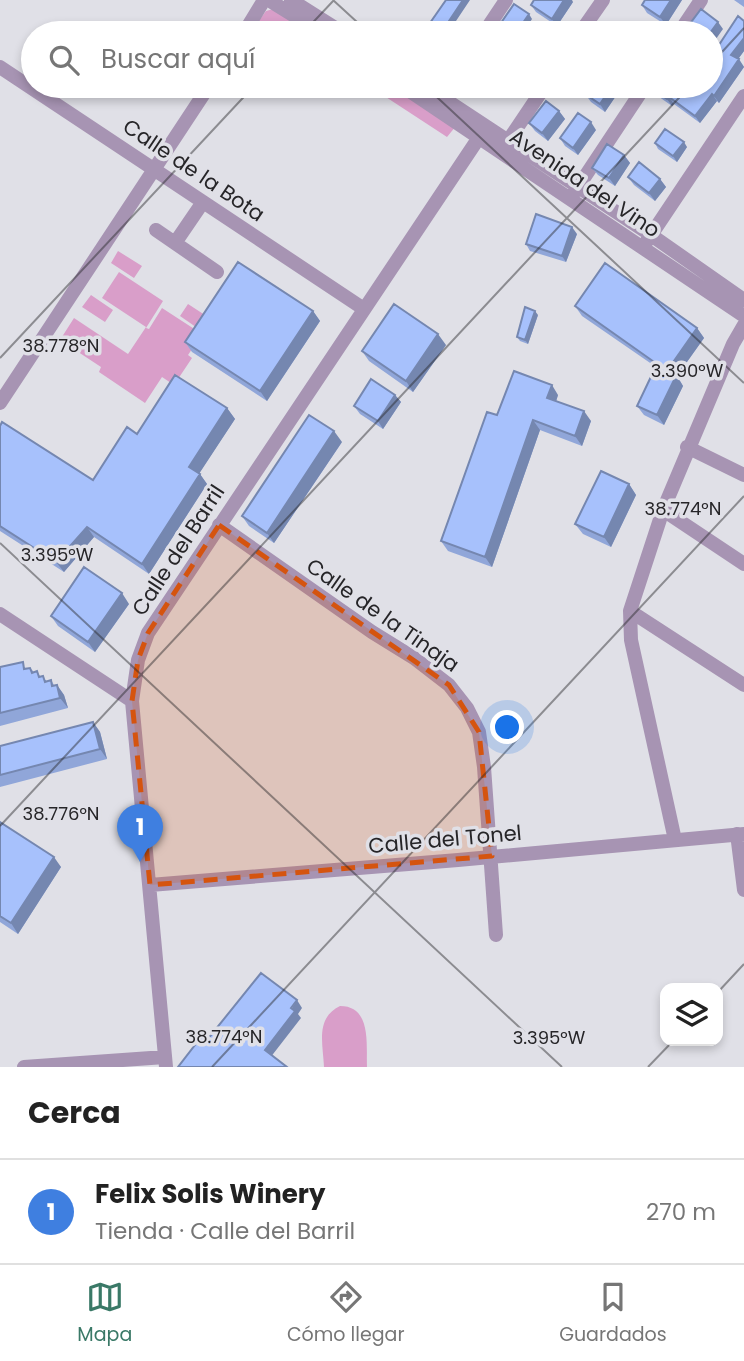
<!DOCTYPE html>
<html lang="es">
<head>
<meta charset="utf-8">
<style>
  :root { --surface:#fff; --page:#f2f2f2; --text:#222; --muted:#767676; --line:#e0e0e0; --accent:#3a7967 }
  body { margin:0; font-family:Poppins,sans-serif; background:var(--page); color:var(--text) }
  .controls { position:absolute; right:21px; bottom:21px; display:grid; overflow:hidden; border-radius:14px; box-shadow:0 4px 10px #0003 }
  .controls button { width:63px; height:63px; display:grid; place-items:center; padding:0; border:0; border-bottom:2px solid var(--line); background:var(--surface); color:var(--text); font:35px sans-serif }
  .you { position:absolute; left:508px; top:728px; width:24px; height:24px; margin:-18px; border:5px solid #fff; border-radius:50%; background:#1a73e8; box-shadow:0 0 0 10px #1a73e833 }
  .badge { display:grid; place-items:center; width:46px; height:46px; border-radius:50%; background:var(--accent); color:#fff; font-size:23px; font-weight:700 }
  .pin { position:absolute; translate:-50% -58px; filter:drop-shadow(0 2px 4px #0008) }
  .pin::after { content:''; position:absolute; top:37px; width:24px; height:21px; background:inherit; clip-path:polygon(0 0,100% 0,50% 100%) }
  .list { margin:0; padding:0; list-style:none }
  h2 { display:flex; justify-content:space-between; align-items:center; height:91px; margin:0; padding:0 28px; font-size:30px }
  h2 small { font-size:23px; font-weight:400; color:var(--muted) }
  .list li { display:grid; grid-template-columns:46px 1fr auto; gap:21px; align-items:center; box-sizing:border-box; height:105px; padding:0 28px; border-top:2px solid var(--line) }
  .list b { display:block; font-size:26px; white-space:nowrap }
  .list p { margin:0; font-size:23px; white-space:nowrap; color:var(--muted) }
  .list em { font-size:23px; font-style:normal; color:var(--muted) }
  .icon { flex:none; width:38px; height:38px; fill:none; stroke:currentColor; stroke-width:2; stroke-linecap:round; stroke-linejoin:round }
  .map { position:relative; flex:none; width:744px; height:1067px; overflow:hidden }
  .search { position:absolute; background:var(--surface); box-shadow:0 4px 10px #0003; left:21px; right:21px; top:21px; height:77px; display:flex; align-items:center; gap:18px; box-sizing:border-box; padding:0 24px; border-radius:38px; color:var(--muted); font-size:26px }
  .sheet { height:196px; background:var(--surface) }
  nav { display:flex; justify-content:space-around; align-items:center; box-sizing:border-box; height:98px; border-top:2px solid var(--line); background:var(--surface); font-size:19px; color:var(--muted) }
  nav a { display:grid; justify-items:center; gap:4px }
  nav .on { color:var(--accent) }
  .map>svg:first-child { display:block }
  .green { fill:#d99ec9 }
  .lines { fill:none; stroke-linecap:round; stroke-linejoin:round }
  .minor { stroke:#a794b3; stroke-width:14 }
  .wall { fill:#90a6d9 }
  .shaded-wall { fill:#7587b0 }
  .building { fill:#a7c1fc; stroke:#7587b0; stroke-width:2 }
  .marked { fill:#d5540f; fill-opacity:0.2; stroke:#d5540f; stroke-width:5; stroke-dasharray:14 9; stroke-linejoin:round }
  .ticks { fill:none; stroke:#262528; stroke-width:2; stroke-opacity:0.45 }
  .labels { text-anchor:middle; dominant-baseline:central; stroke-width:7; stroke-linejoin:round; paint-order:stroke }
  .street-label { font-size:21px; fill:#262528; stroke:#e0e0e7 }
  .ticks-label { font-size:18px; text-anchor:middle; fill:#262528; stroke:#e0e0e7; stroke-width:7; stroke-linejoin:round; paint-order:stroke }
</style>
</head>
<body>
<div class="map">
<svg width="744" height="1067" viewBox="0 0 744 1067">
  <rect width="100%" height="100%" fill="#e0e0e7"/>
  <path class="green" d="M 277,8 L 316,33 L 289,33 L 284,30 L 276,33 L 250,33 L 266,11 Z
    M 369,86 L 395,86 L 456,126 L 447,137 Z
    M 118,251 L 142,266 L 134,278 L 111,263 Z
    M 119,272 L 163,301 L 146,328 L 149,329 L 162,308 L 202,334 L 188,355 L 192,358 L 174,385 L 162,377 L 145,403 L 99,372 L 101,367 L 60,340 L 74,318 L 128,354 L 146,327 L 102,298 Z
    M 91,295 L 113,310 L 105,322 L 82,307 Z
    M 188,304 L 211,319 L 203,332 L 180,316 Z
    M 340,1006 C 372,1006 366,1045 367,1067 L 324,1067 C 323,1044 315,1018 340,1006 Z"/>
  <g class="lines">
    <path class="minor" d="M 291,0 L 343,33
      M 272,2 L 322,33
      M 244,33 L 264,0
      M 484,33 L 506,0
      M 580,33 L 603,0
      M 679,33 L 701,0
      M 0,67 L 364,309
      M 402,86 L 744,316
      M 425,86 L 651,235 L 744,300
      M 508,141 L 545,86
      M 574,193 L 645,86
      M 156,230 L 217,272
      M 647,241 L 744,96
      M 175,243 L 203,202
      M 0,403 L 209,86
      M 687,447 L 744,475
      M 663,510 L 744,564
      M 219,525 L 372,632 L 414,658 L 449,685 L 467,708 L 479,732 L 484,767 L 496,935
      M 630,611 L 744,685
      M 0,614 L 132,701
      M 737,834 L 744,890
      M 675,840 L 631,640 L 630,611 L 663,510 L 733,344 L 744,325
      M 150,885 L 458,860 L 744,834
      M 24,1067 L 165,1057
      M 166,1067 L 132,701 L 138,660 L 148,633 L 486,127"/>
  </g>
  <path class="wall" d="M 682,0 L 666,25 L 647,13 L 642,5 Z
    M 734,0 L 744,0 L 744,7 Z
    M 573,2 L 557,26 L 536,12 L 531,5 Z
    M 744,21 L 744,51 L 738,59 L 744,67 L 719,103 L 717,101 L 700,123 L 674,104 L 672,106 L 655,94 L 650,87 L 689,90 Z
    M 622,87 L 605,112 L 591,102 L 585,94 Z
    M 559,111 L 565,119 L 548,141 L 535,131 L 529,123 Z
    M 596,130 L 578,155 L 565,146 L 560,138 Z
    M 655,143 L 687,147 L 677,162 L 658,149 Z
    M 624,155 L 630,163 L 615,186 L 598,175 L 592,168 Z
    M 628,177 L 660,179 L 666,187 L 655,201 L 634,185 Z
    M 577,234 L 566,262 L 530,251 L 526,244 Z
    M 575,306 L 697,328 L 704,338 L 677,376 L 683,386 L 664,425 L 644,415 L 637,406 L 656,367 L 582,316 Z
    M 313,311 L 320,321 L 267,401 L 192,352 L 185,342 Z
    M 538,315 L 528,344 L 520,341 L 517,337 Z
    M 446,345 L 413,392 L 369,361 L 362,351 Z
    M 395,395 L 401,402 L 383,429 L 360,414 L 354,406 Z
    M 558,395 L 556,401 L 591,421 L 582,446 L 540,430 L 492,567 L 448,551 L 441,541 L 497,415 Z
    M 227,408 L 235,419 L 199,473 L 207,484 L 149,574 L 94,537 L 64,572 L 0,531 L 0,426 L 93,480 L 137,434 Z
    M 342,442 L 274,543 L 249,526 L 242,516 Z
    M 629,484 L 636,495 L 611,547 L 583,534 L 575,524 Z
    M 129,604 L 95,652 L 58,626 L 51,616 Z
    M 0,667 L 30,668 L 34,672 L 47,681 L 51,680 L 54,685 L 57,685 L 64,695 L 68,708 L 0,726 Z
    M 93,722 L 100,732 L 107,759 L 0,787 L 0,746 Z
    M 0,822 L 61,867 L 18,934 L 0,922 Z"/>
  <path class="shaded-wall" d="M 463,0 L 470,0 L 448,33 L 441,33 Z
    M 564,0 L 572,0 L 573,2 L 557,26 L 552,19 Z
    M 671,0 L 682,0 L 666,25 L 660,17 Z
    M 529,14 L 532,19 L 523,33 L 516,33 Z
    M 718,22 L 723,29 L 711,46 L 710,33 Z
    M 744,38 L 744,51 L 736,62 L 731,55 Z
    M 739,59 L 744,67 L 719,103 L 714,96 Z
    M 575,86 L 582,86 L 578,91 Z
    M 612,86 L 621,86 L 622,87 L 605,112 L 600,104 Z
    M 712,94 L 717,101 L 700,123 L 695,116 Z
    M 669,97 L 674,104 L 672,106 L 667,99 Z
    M 559,111 L 565,119 L 548,141 L 542,133 Z
    M 591,122 L 596,130 L 578,155 L 573,148 Z
    M 684,142 L 687,147 L 677,162 L 673,156 Z
    M 624,155 L 630,163 L 615,186 L 609,178 Z
    M 660,179 L 666,187 L 655,201 L 649,193 Z
    M 572,227 L 577,234 L 566,262 L 562,256 Z
    M 313,311 L 320,321 L 267,401 L 260,391 Z
    M 535,311 L 538,315 L 528,344 L 525,340 Z
    M 697,328 L 704,338 L 677,376 L 683,386 L 664,425 L 657,415 L 667,371 Z
    M 438,334 L 446,345 L 413,392 L 406,381 Z
    M 552,385 L 558,395 L 554,408 L 547,398 Z
    M 395,395 L 401,402 L 383,429 L 378,421 Z
    M 227,408 L 235,419 L 197,477 L 189,467 Z
    M 584,411 L 591,421 L 582,446 L 575,436 Z
    M 533,420 L 540,430 L 492,567 L 485,557 Z
    M 334,431 L 342,442 L 274,543 L 267,533 Z
    M 200,474 L 207,484 L 149,574 L 142,564 Z
    M 629,484 L 636,495 L 611,547 L 604,537 Z
    M 87,527 L 94,537 L 64,572 L 56,562 Z
    M 122,593 L 129,604 L 95,652 L 88,642 Z
    M 57,685 L 64,695 L 68,708 L 60,698 Z
    M 93,722 L 100,732 L 107,759 L 100,749 Z
    M 54,857 L 61,867 L 18,934 L 11,923 Z
    M 297,1000 L 302,1008 L 298,1014 L 301,1018 L 270,1058 L 265,1050 Z"/>
  <path class="building" d="M 446,0 L 463,0 L 441,33 L 423,33 Z
    M 534,0 L 564,0 L 552,19 L 531,5 Z
    M 645,0 L 671,0 L 660,17 L 642,5 Z
    M 514,4 L 529,14 L 516,33 L 494,33 Z
    M 701,9 L 718,22 L 710,33 L 683,33 Z
    M 738,16 L 744,21 L 744,38 L 731,55 L 739,59 L 714,96 L 712,94 L 695,116 L 669,97 L 667,99 L 650,87 L 651,86 L 682,86 L 689,90 L 691,86 L 711,86 L 711,57 Z
    M 591,86 L 612,86 L 600,104 L 585,94 Z
    M 546,101 L 559,111 L 542,133 L 529,123 Z
    M 578,113 L 591,122 L 573,148 L 560,138 Z
    M 665,129 L 684,142 L 673,156 L 655,143 Z
    M 607,144 L 624,155 L 609,178 L 592,168 Z
    M 639,162 L 660,179 L 649,193 L 628,177 Z
    M 536,214 L 572,227 L 562,256 L 526,244 Z
    M 238,262 L 313,311 L 260,391 L 185,342 Z
    M 605,263 L 697,328 L 667,371 L 676,376 L 657,415 L 637,406 L 657,364 L 575,306 Z
    M 394,304 L 438,334 L 406,381 L 362,351 Z
    M 525,307 L 535,311 L 525,340 L 517,337 Z
    M 514,371 L 552,385 L 547,398 L 584,411 L 575,436 L 533,420 L 485,557 L 441,541 L 487,412 L 497,415 Z
    M 175,375 L 227,408 L 189,467 L 200,474 L 142,564 L 87,527 L 56,562 L 0,526 L 0,426 L 2,422 L 93,480 L 127,427 L 137,434 Z
    M 371,379 L 395,395 L 378,421 L 354,406 Z
    M 309,415 L 334,431 L 267,533 L 242,516 Z
    M 601,471 L 629,484 L 604,537 L 575,524 Z
    M 84,567 L 122,593 L 88,642 L 51,616 Z
    M 23,662 L 24,669 L 30,668 L 32,673 L 37,671 L 39,677 L 43,676 L 45,682 L 51,680 L 52,686 L 57,685 L 60,698 L 0,713 L 0,667 Z
    M 93,722 L 100,749 L 0,775 L 0,746 Z
    M 0,822 L 54,857 L 11,923 L 0,916 Z
    M 261,973 L 297,1000 L 291,1008 L 295,1011 L 265,1050 L 287,1067 L 178,1067 L 202,1036 L 207,1040 Z"/>
  <path class="marked" d="M 219,525 L 449,685 L 479,732 L 492,856 L 150,885 L 132,701 L 138,660 L 148,633 Z"/>
  <path class="ticks" d="M 333,0 L 369,33M 303,33 L 334,0M 711,64 L 744,28M 425,86 L 744,383M 0,358 L 254,86M 0,543 L 562,1067M 0,826 L 690,86M 718,992 L 744,964M 212,1067 L 744,496M 648,1067 L 673,1041"/>
  <g class="labels">
    <g class="street-label">
      <text transform="translate(194 170) rotate(34)">Calle de la Bota</text>
      <text transform="translate(585 183) rotate(34)">Avenida del Vino</text>
      <text transform="translate(178 550) rotate(-57)">Calle del Barril</text>
      <text transform="translate(383 615) rotate(35)">Calle de la Tinaja</text>
      <text transform="translate(445 839) rotate(-5)">Calle del Tonel</text>
    </g>
  </g>
  <g class="ticks-label">
    <text x="61" y="352">38.778°N</text>
    <text x="687" y="377">3.390°W</text>
    <text x="683" y="515">38.774°N</text>
    <text x="57" y="561">3.395°W</text>
    <text x="61" y="820">38.776°N</text>
    <text x="224" y="1043">38.774°N</text>
    <text x="549" y="1044">3.395°W</text>
  </g>
</svg>
<div class="controls">
<button><svg class="icon" aria-label="layers" viewBox="0 0 24 24"><path d="M12 4l9 5-9 5-9-5zM3 14l9 5 9-5"/></svg></button>
</div>
<div class="you"></div>
<div class="pin badge" style="left:140px;top:862px;background:#3f7fe0">1</div>
<div class="search"><svg class="icon" aria-label="search" viewBox="0 0 24 24"><circle cx="10" cy="10" r="6"/><path d="M15 15l6 6"/></svg>Buscar aquí</div>
</div>
<section class="sheet">
<h2>Cerca<small></small></h2>
<ul class="list">
<li><span class="badge" style="background:#3f7fe0">1</span><div><b>Felix Solis Winery</b><p>Tienda · Calle del Barril</p></div><em>270 m</em></li>
</ul>
</section>
<nav>
<a class="on"><svg class="icon" aria-label="map" viewBox="0 0 24 24"><path d="M3 6l6-2 6 2 6-2v14l-6 2-6-2-6 2zM9 4v14M15 6v14"/></svg>Mapa</a>
<a><svg class="icon" aria-label="directions" viewBox="0 0 24 24"><path d="M12 3l9 9-9 9-9-9zM9 14v-3h6M13 9l2 2-2 2"/></svg>Cómo llegar</a>
<a><svg class="icon" aria-label="saved" viewBox="0 0 24 24"><path d="M7 4h10v16l-5-4-5 4z"/></svg>Guardados</a>
</nav>
</body>
</html>
